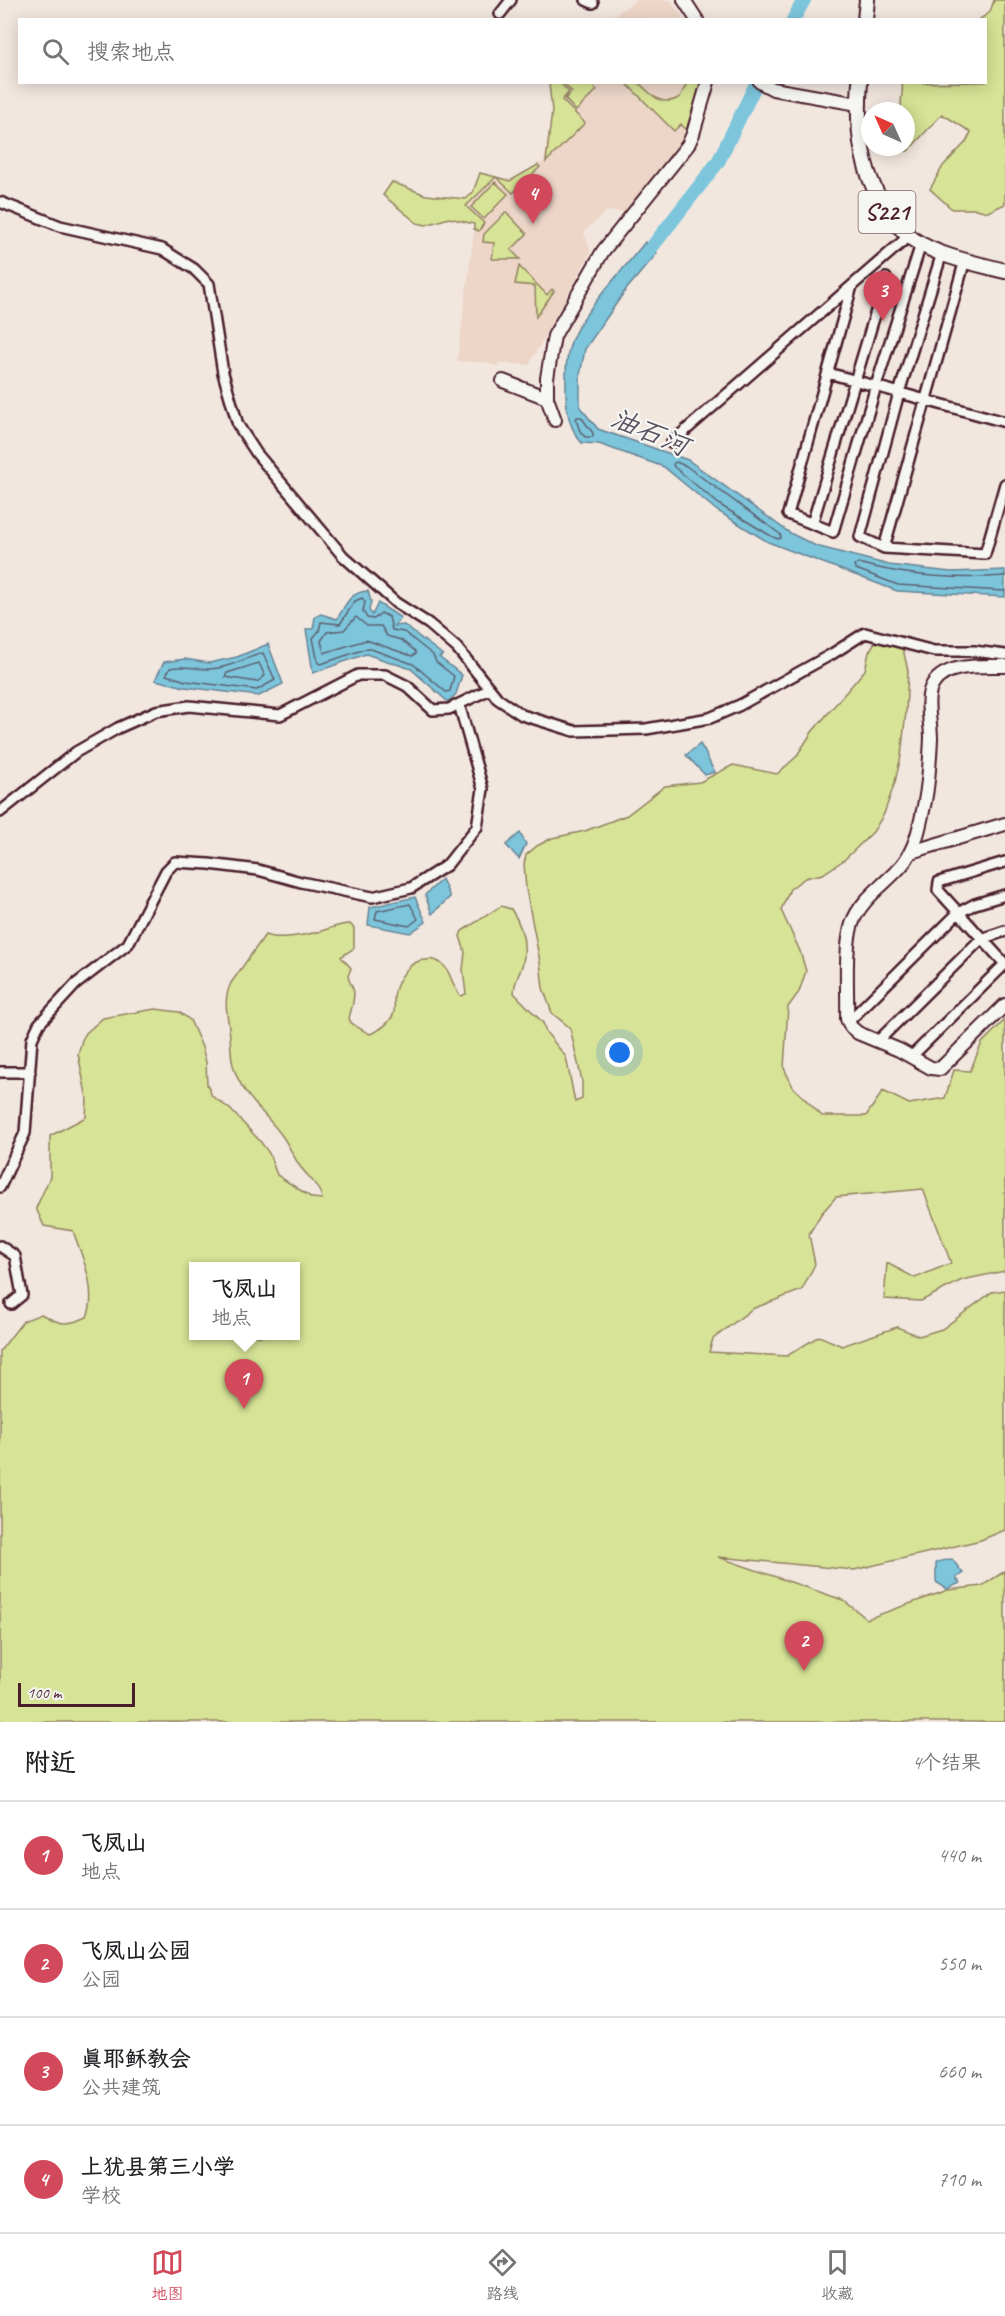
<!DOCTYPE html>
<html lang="zh">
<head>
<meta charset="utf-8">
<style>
  :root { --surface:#fff; --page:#f6f6f6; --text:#202124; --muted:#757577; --line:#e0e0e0; --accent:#d1495b }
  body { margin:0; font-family:Caveat,"LXGW WenKai TC",sans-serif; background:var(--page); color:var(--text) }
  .compass { position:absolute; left:861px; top:102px; width:54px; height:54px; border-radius:50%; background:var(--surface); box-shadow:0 3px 15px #0003; rotate:315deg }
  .scale { position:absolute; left:18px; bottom:15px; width:117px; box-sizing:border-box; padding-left:6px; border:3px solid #4a1f2b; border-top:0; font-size:16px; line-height:21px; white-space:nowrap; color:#4a1f2b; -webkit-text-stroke:4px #f6f6f2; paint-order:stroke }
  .you { position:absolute; left:620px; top:1053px; width:21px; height:21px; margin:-15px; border:4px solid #fff; border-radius:50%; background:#1a73e8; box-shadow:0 0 0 9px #1a73e833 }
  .badge { display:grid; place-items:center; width:39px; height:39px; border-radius:50%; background:var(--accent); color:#fff; font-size:20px; font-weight:700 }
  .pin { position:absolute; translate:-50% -50px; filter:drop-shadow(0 2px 3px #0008) }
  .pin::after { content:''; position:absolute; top:32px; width:21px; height:18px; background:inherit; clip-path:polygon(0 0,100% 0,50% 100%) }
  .popup { position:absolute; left:189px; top:1262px; width:111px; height:78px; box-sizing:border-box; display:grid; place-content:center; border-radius:0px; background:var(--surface); filter:drop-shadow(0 2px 4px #0005); font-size:20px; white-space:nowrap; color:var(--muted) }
  .popup b { font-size:22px; color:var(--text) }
  .popup::after { content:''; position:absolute; left:50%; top:100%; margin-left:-12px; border:12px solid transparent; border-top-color:var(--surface) }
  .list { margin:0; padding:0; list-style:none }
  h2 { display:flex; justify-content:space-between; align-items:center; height:78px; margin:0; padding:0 24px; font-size:26px }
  h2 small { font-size:20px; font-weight:400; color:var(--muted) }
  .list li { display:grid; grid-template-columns:39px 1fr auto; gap:18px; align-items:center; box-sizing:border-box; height:108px; padding:0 24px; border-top:2px solid var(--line) }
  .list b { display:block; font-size:22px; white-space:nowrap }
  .list p { margin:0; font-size:20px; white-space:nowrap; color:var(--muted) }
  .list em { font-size:20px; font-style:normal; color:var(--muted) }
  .icon { flex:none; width:33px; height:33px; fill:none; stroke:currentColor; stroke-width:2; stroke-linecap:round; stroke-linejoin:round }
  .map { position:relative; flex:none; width:1005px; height:1722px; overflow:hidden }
  .search { position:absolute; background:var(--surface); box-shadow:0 3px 15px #0003; left:18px; right:18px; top:18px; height:66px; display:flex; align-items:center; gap:15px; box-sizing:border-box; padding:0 21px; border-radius:0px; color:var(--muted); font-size:22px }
  .sheet { height:510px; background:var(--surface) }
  nav { display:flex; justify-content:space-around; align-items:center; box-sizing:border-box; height:84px; border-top:2px solid var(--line); background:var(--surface); font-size:16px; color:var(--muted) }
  nav a { display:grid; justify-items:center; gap:3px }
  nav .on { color:var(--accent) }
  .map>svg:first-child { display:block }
  .built { fill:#edd6c8 }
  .green { fill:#d7e396; stroke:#908160; stroke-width:1.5; fill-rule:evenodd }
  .water { fill:#7bc5db; stroke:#678395; stroke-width:1.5 }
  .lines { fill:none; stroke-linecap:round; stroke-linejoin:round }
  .shore { stroke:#5e6171; stroke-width:1.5 }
  .river { stroke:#7bc5db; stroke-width:14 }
  .street-casing { stroke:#4a1f2b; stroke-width:14 }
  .secondary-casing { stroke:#4a1f2b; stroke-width:16 }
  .primary-casing { stroke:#4a1f2b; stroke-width:18 }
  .street { stroke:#f6f6f2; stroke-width:9 }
  .secondary { stroke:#f6f6f2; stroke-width:12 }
  .primary { stroke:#f6f6f2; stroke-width:14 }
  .labels { text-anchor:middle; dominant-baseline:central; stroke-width:4.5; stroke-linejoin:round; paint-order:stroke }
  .shield { fill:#f6f6f2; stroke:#7e6067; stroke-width:1.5 }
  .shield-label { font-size:24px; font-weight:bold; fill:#4a1f2b }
  .water-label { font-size:27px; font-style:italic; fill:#595160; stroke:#f6f6f2 }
</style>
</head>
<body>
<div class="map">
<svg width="1005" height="1722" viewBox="0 0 1005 1722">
  <rect width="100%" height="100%" fill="#f2e7df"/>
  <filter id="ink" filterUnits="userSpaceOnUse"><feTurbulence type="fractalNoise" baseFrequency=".0167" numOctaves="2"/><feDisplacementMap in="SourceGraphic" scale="12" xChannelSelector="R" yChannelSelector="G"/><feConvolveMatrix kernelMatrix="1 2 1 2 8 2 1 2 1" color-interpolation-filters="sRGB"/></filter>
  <g filter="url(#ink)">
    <path class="built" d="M 636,0 L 670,0 L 684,19 L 608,20 Z
      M 549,83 L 701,83 L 684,137 L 625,213 L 607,211 L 584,232 L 591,252 L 529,365 L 499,363 L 498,366 L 490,365 L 490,363 L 457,361 L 475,224 L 449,218 L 426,225 L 417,223 L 383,195 L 392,182 L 426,195 L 466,199 L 473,192 L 480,173 L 510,181 L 544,161 L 552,111 Z"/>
    <path class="green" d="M 994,0 L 1005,0 L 1005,204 L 988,212 L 976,209 L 952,209 L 930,189 L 943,166 L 966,142 L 971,132 L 942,114 L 908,151 L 896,151 L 888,154 L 881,147 L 906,147 L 908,122 L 906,111 L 902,111 C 899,100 904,93 902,83 L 986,82 L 986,20 L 980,19 L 990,12 Z
      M 549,83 L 560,83 L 569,92 L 562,100 L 585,123 L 546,162 L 552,111 Z
      M 563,83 L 590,83 L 597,90 L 576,111 L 565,99 L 572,92 Z
      M 626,83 L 639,83 C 652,95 662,108 680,97 L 687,83 L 701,83 L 686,130 L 681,124 L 674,131 Z
      M 538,165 L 540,167 L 513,193 L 496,177 L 510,181 Z
      M 480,173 L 496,177 L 466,206 L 484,223 L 479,231 L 474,229 L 474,224 L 449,218 L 426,225 L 417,223 L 383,195 L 392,182 L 426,195 L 466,199 L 473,192 Z
      M 495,182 L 508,194 L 484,219 L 471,207 Z
      M 506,212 L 527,234 L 511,250 L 520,259 L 492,259 L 494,243 L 483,242 L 484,234 Z
      M 519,266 L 547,295 L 552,289 L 554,291 L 536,317 L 535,286 L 515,284 Z
      M 879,635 L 896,636 L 904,653 L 908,671 L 906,712 L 901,756 L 895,782 L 884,814 L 873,832 L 844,860 L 823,874 L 805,878 L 790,889 L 781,910 L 800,951 L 806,971 L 799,992 L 788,1007 L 784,1068 L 793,1087 L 822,1116 L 866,1116 L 883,1091 L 909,1104 L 945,1098 L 954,1070 L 970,1071 L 982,1043 L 1005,1020 L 1005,1271 L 962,1280 L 921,1301 L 884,1299 L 887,1263 L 915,1278 L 951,1263 L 923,1189 L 836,1197 L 821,1214 L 809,1234 L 815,1264 L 802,1290 L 752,1309 L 713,1339 L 709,1352 L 787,1356 L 819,1336 L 842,1346 L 897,1327 L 919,1336 L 942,1329 L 992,1292 L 1005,1290 L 1005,1530 L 981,1540 L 854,1570 L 718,1557 L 843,1600 L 867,1619 L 948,1590 L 982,1586 L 1005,1571 L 1005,1722 L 0,1722 L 0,1351 L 23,1321 L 41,1314 C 60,1325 67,1326 87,1317 C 98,1291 82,1256 73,1231 L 44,1226 L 36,1208 L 50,1177 L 50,1136 L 86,1117 L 87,1099 L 78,1054 L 82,1040 L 86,1033 L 103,1018 L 155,1009 L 179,1012 L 190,1020 L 202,1047 L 206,1062 L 207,1084 L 212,1096 L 230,1109 L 260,1141 L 269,1153 L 277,1175 L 312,1198 L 322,1199 C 320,1186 306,1175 299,1165 C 292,1154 288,1143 280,1133 C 263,1111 240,1093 233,1065 C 230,1053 231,1040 229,1028 C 227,1012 223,999 231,983 L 265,935 C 279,940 298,936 313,933 C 326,931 336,924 350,924 L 354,928 L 354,948 L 341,957 L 351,968 L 348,976 C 349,983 354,987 354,994 C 353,1022 337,1017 370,1034 C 378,1031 387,1025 392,1017 C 396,1011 394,1005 394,998 C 395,984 405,966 419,961 C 428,959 434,958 442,964 C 452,971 451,987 461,996 L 466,994 L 463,970 L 465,952 L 460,936 L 462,931 L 501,906 L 511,909 C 521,924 527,943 523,962 C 521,973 514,980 514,993 L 543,1023 L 546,1032 L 566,1057 L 575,1102 L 582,1099 L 582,1081 L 570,1028 L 552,1013 L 543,988 L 540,962 L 526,889 L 524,864 L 526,855 L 537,846 L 552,838 L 585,831 L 627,815 L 665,786 L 700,782 L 733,765 L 777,774 L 796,757 L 812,732 L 865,670 L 869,652 ZM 193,1266 L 295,1266 L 295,1336 L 193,1336 Z"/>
    <path class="water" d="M 645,242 L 657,253 L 625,291 L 585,349 L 580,375 L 580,407 L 598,429 L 688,460 L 790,533 L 816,546 L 889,565 L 951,572 L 1005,570 L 1005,597 L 897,591 L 768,542 L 716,510 L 664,467 L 599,444 L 582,443 C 569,429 566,411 566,392 C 566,375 565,359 571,342 C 580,314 626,267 645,242 Z
      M 368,591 L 371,602 L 369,610 L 372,615 L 378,603 L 401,618 L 394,626 L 404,625 L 443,655 L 439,657 L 462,675 L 456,694 L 448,702 L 411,669 L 366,654 L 313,673 L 306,629 L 313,629 L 315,617 L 321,614 L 337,619 C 346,605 349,592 368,591 Z
      M 268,644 L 283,684 L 259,696 L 185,687 L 155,680 L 164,662 L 185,659 L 209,663 L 237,657 Z
      M 700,744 C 708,755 708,762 715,772 L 705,775 L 686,755 Z
      M 520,833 L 526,844 L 519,859 L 506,845 Z
      M 442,879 L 450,897 L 432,914 L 425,895 Z
      M 415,897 L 426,922 L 410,933 L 368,925 L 370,907 Z
      M 952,1559 L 963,1573 L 956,1578 L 960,1583 L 947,1589 L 936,1582 L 936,1562 Z"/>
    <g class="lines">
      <path class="shore" d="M 577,417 L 581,417 L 593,433 L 593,437 L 585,437 L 580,431 L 576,420 Z
        M 676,462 L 686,466 L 780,534 L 781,538 L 778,539 L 771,536 L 720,505 L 674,467 L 673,464 Z
        M 1005,576 C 955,580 906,576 858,563 L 854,566 L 856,569 L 898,585 L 1005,591
        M 362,598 L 365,602 L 363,611 L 367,618 L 374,619 L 381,613 L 389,617 L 392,630 L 404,632 L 433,655 L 436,662 L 454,676 L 450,691 L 446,692 L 413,664 L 368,648 L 321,664 L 318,663 L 313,638 L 319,631 L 321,622 L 340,624 L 355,601 Z
        M 356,617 L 367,626 L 381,626 L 387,636 L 401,640 L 415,651 L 416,654 L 412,656 L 366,640 L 324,653 L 321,641 L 327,632 L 344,630 Z
        M 263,653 L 275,680 L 257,690 L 186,681 L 166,675 L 170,668 C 185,665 193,669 208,669 C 227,669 245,658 263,653 Z
        M 259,663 L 265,676 L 257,682 L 225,677 L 227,673 Z
        M 410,904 L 418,919 L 409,926 L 375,919 L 377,911 Z"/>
      <path class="river" d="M 793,20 L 804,0
        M 641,261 L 718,162 L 757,82"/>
      <g class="street-casing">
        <path id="street" d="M 586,0 L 593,3
          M 500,14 L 511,0
          M 0,202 L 60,226 L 162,249 L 194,269 L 209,284 L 223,373 L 238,425 L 257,454 L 343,556 L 396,603 L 429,624 L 457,648 L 498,699 L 522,715 L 574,731 L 646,729 L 710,718 L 740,705 L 832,654 L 865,633 L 934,651 L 974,651 L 1005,655
          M 942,253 L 899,393 L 860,537 L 884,548 L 985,554 L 1005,484
          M 852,286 L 788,514 L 833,532 L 876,386 L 921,244
          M 828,373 L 1005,422
          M 671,443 L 909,236
          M 812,524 L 886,278
          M 884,548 L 965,260
          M 0,812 L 76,752 L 118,728 L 156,711 L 189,706 L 280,715 L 358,675 L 385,675 L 407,686 L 433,710 L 449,709 L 490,689
          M 1005,862 L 939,882 L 938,890 L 1005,964
          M 848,1022 L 958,913 L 975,904 L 1005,895
          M 878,1041 L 981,939 L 1005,931
          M 911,1057 L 1005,964
          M 0,1072 L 30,1072
          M 0,1187 L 25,1133 L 32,1039 L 39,1024 L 76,984 L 128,944 L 166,871 L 175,862 L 209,864 L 258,870 L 301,882 L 372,897 L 411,888 L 447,865 L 477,827 L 483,789 L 459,704
          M 0,1246 L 15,1256 L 22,1295 L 11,1304"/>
      </g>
      <g class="secondary-casing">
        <path id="secondary" d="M 684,0 L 697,20
          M 760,82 L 773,89 L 858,104
          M 503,381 L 547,398
          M 555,420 L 547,398 L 547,378 L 554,336 L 603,251 L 688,145 L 693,134 L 708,82
          M 1005,666 C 983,666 946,663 933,684 C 924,698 931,722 931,738 C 930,759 929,781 925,801 C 920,824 917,847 902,865 C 886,884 860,899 852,924 C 844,949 848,992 847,1019 L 851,1027 L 858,1033 L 899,1050 L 931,1068 L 940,1069 L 1005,1005
          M 911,852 L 1005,824"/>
      </g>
      <g class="primary-casing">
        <path id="primary" d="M 865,20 L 867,0
          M 860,82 C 856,131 861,178 892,217 C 898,225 905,235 914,240 C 940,257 975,263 1005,271"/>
      </g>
      <use href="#street" class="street"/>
      <use href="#secondary" class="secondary"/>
      <use href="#primary" class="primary"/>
    </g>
  </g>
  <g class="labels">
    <rect class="shield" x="858.5" y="191" width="57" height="42" rx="4.5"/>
    <g class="shield-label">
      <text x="887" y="212">S221</text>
    </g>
    <g class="water-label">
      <text transform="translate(650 432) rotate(23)">油石河</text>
    </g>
  </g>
</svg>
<svg class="compass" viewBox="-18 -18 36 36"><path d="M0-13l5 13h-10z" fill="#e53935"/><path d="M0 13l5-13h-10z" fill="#757577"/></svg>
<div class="scale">100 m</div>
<div class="you"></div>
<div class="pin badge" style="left:244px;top:1409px">1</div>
<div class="popup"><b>飞凤山</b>地点</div>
<div class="pin badge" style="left:804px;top:1671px">2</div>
<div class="pin badge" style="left:883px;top:321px">3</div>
<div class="pin badge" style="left:533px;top:224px">4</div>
<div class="search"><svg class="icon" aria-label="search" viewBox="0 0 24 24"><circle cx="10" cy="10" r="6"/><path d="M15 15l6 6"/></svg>搜索地点</div>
</div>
<section class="sheet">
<h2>附近<small>4个结果</small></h2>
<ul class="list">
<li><span class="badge">1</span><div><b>飞凤山</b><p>地点</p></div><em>440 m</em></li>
<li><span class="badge">2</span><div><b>飞凤山公园</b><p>公园</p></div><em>550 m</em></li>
<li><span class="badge">3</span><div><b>真耶稣教会</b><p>公共建筑</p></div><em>660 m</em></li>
<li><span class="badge">4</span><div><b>上犹县第三小学</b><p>学校</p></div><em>710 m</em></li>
</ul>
</section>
<nav>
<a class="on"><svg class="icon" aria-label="map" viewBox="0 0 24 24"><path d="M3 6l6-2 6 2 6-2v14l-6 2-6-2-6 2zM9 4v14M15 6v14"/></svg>地图</a>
<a><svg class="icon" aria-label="directions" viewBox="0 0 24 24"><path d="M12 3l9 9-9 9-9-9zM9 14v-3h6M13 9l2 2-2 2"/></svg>路线</a>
<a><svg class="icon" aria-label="saved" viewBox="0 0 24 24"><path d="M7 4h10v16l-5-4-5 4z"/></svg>收藏</a>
</nav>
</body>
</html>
